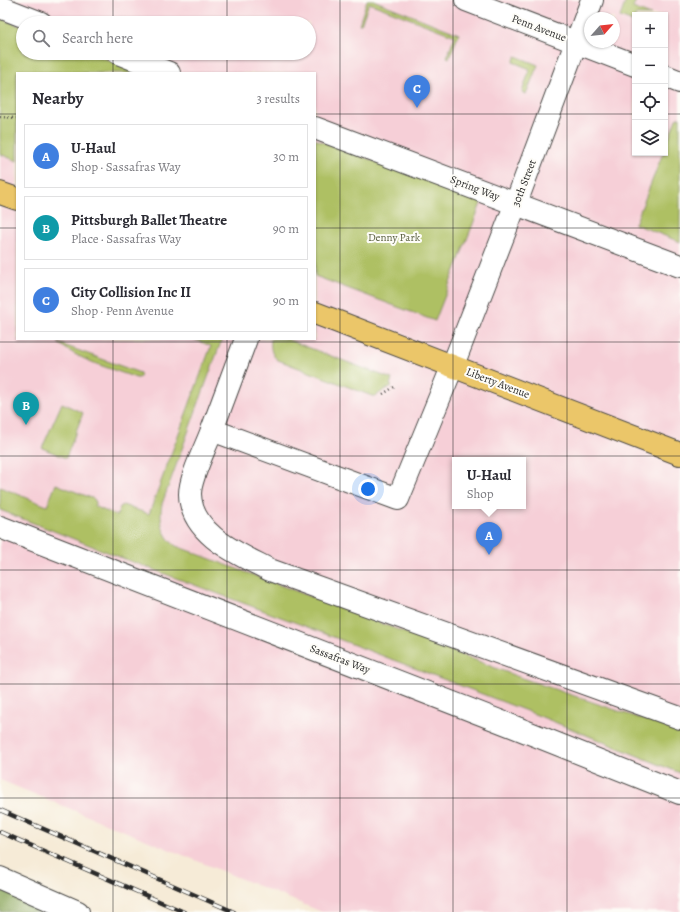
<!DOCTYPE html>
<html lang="en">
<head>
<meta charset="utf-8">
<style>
  :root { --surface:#fff; --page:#f2f2f3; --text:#2b2b33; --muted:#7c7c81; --line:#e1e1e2; --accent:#db2777 }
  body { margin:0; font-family:Alegreya,serif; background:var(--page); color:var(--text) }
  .controls { position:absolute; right:12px; top:12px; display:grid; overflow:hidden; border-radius:0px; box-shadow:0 1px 3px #0004 }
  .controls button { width:36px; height:36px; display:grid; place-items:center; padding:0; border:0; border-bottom:1px solid var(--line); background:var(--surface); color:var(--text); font:20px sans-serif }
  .compass { position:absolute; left:584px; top:12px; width:36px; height:36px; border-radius:50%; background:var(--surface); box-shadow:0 1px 3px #0004; rotate:63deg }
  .you { position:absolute; left:368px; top:489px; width:14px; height:14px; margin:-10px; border:3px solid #fff; border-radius:50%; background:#1a73e8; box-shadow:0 0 0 6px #1a73e833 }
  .badge { display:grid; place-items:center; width:26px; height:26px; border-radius:50%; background:var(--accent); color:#fff; font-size:13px; font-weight:700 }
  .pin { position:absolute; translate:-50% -33px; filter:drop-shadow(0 1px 2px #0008) }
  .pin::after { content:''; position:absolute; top:21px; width:14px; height:12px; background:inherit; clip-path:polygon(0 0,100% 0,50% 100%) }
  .popup { position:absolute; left:452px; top:457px; width:74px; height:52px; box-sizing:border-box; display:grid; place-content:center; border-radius:0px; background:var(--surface); filter:drop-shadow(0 1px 3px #0005); font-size:13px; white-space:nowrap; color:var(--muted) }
  .popup b { font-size:15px; color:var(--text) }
  .popup::after { content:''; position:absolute; left:50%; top:100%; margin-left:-8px; border:8px solid transparent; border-top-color:var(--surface) }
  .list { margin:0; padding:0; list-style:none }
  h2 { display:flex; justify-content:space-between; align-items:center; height:52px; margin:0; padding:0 16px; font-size:17px }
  h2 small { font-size:13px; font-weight:400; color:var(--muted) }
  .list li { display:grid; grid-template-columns:26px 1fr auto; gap:12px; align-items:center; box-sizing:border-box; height:64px; margin:0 8px 8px; padding:0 8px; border:1px solid var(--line); border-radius:0px }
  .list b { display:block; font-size:15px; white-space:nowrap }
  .list p { margin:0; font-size:13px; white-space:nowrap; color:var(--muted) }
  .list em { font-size:13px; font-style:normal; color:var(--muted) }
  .icon { flex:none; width:22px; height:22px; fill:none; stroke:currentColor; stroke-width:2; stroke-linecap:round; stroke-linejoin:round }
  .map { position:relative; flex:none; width:680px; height:912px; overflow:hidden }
  .search { position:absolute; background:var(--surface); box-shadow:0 1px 3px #0004; left:16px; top:16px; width:300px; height:44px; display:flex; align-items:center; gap:10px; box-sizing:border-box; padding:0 14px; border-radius:22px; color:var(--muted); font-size:15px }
  .panel { position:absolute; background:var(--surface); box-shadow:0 1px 3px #0004; left:16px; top:72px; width:300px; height:268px; border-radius:0px }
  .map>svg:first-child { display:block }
  .built { fill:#f6cfd7; fill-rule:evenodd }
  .green { fill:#aec064; stroke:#6c7648 }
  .forest { fill:#8aa65a; stroke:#5a6842 }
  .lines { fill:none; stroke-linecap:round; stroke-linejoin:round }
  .minor-casing { stroke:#494845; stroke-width:24 }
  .major-casing { stroke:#494845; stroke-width:24 }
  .path { stroke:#494845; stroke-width:2.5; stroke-dasharray:1 3; stroke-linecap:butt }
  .minor { stroke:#fff; stroke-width:22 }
  .major { stroke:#ebc669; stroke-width:22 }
  .rail-casing { stroke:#2b2b2b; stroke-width:4.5 }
  .rail { stroke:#fdfcf7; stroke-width:3; stroke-dasharray:9; stroke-linecap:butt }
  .grid { fill:none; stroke:#2b2b2b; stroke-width:1; stroke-opacity:0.55 }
  .labels { text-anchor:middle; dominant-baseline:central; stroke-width:4; stroke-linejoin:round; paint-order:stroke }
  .street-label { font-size:11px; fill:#2b2b2b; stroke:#fdfcf7 }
  .park-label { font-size:11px; fill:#595f3f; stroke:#fdfcf7 }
</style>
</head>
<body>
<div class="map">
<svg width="680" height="912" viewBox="0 0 680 912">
  <rect width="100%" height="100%" fill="#fdfcf7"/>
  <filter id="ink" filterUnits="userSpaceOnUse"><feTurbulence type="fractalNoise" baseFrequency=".025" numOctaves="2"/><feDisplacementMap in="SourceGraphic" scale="8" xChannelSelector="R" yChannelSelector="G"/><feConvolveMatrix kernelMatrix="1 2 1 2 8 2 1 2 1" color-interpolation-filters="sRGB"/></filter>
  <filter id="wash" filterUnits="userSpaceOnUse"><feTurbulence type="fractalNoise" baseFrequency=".012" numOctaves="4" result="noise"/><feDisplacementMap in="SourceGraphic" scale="16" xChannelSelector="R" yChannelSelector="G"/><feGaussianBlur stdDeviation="0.9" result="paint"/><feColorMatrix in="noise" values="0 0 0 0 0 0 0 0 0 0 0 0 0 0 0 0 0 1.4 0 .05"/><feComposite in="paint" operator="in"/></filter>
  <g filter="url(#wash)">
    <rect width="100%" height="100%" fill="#f6ebd7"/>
    <path class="built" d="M 0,0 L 680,0 L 680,912 L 322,912 L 0,780 ZM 635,15 L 665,15 L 665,153 L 635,153 ZM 590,18 L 614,18 L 614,42 L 590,42 ZM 23,23 L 309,23 L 309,53 L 23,53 ZM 17,73 L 315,73 L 315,339 L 17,339 ZM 455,460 L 523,460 L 523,506 L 455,506 Z"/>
    <path class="green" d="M 367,0 L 373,0 L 459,34 L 449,58 L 447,57 L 455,36 L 369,3 L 361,24 L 359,24 Z
      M 626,0 L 636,0 L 633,8 L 651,15 L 635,15 L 635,23 L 620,17 Z
      M 0,18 L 23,27 L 23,53 L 91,53 L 143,73 L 17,73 L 17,161 L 0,154 Z
      M 516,56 L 538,65 L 526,94 L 522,92 L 530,69 L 513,62 Z
      M 680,117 L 680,242 L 635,224 L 663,153 L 665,153 L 665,148 L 675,122 L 676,119 Z
      M 315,139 L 482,201 L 435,321 L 315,276 Z
      M 193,339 L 222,339 L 162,504 C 159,519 162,536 176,546 L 373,620 L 516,676 L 680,732 L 680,773 L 537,715 L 302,625 L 130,561 L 0,510 L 0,487 L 47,506 L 56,484 L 94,499 L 96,502 L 94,506 L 117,516 L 120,507 L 123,505 L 149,514 L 211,346 Z
      M 271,339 L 286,339 L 392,379 L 390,385 L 392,386 L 375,396 L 372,396 L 278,360 C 271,355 270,348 271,339 Z
      M 58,343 L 140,373 L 141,376 L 139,378 L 136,378 C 110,368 80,361 58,343 Z
      M 62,403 L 83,413 L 66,458 L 42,448 Z"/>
    <path class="forest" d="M 0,878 L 78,912 L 0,912 Z"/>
  </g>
  <g filter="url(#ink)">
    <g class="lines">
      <g class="minor-casing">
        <path id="minor" d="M 466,0 L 635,65
          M 0,7 L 41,23
          M 118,53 L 169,73
          M 665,76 L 680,82
          M 315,128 L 680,266
          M 246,339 L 212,430 L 398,499 L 453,365 L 516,203 L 592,0
          M 212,430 C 206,447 190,477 190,494 C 191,535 239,554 270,570 L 680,718
          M 0,527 L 512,726 L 680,793
          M 0,878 L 78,912"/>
      </g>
      <g class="major-casing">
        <path id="major" d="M 0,193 L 17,199
          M 315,313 L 680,454"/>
      </g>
      <path class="path" d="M 0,117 L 17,118
        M 383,394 L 396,386"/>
      <use href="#minor" class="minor"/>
      <use href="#major" class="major"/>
      <g class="rail-casing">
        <path id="rail" d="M 0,810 L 234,912
          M 0,832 L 184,912"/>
      </g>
      <use href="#rail" class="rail"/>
    </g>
  </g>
  <path class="grid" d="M 113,0 L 113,23M 227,0 L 227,23M 340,0 L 340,912M 453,0 L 453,912M 567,0 L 567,912M 113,53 L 113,73M 227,53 L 227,73M 0,114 L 17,114M 315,114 L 635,114M 665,114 L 680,114M 0,228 L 17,228M 315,228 L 680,228M 113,339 L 113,912M 227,339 L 227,912M 0,342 L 680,342M 0,456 L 680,456M 0,570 L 680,570M 0,684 L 680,684M 0,798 L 680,798"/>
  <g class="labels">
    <g class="street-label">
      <text transform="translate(539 28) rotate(21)">Penn Avenue</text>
      <text transform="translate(524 183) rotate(-69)">30th Street</text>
      <text transform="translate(475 188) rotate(21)">Spring Way</text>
      <text transform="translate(498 383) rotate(21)">Liberty Avenue</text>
      <text transform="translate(340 659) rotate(21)">Sassafras Way</text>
    </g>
    <g class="park-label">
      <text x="394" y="237">Denny Park</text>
    </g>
  </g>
</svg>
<div class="controls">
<button>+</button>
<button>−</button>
<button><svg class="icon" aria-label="locate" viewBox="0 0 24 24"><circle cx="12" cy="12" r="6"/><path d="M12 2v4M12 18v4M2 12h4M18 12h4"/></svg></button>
<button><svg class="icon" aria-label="layers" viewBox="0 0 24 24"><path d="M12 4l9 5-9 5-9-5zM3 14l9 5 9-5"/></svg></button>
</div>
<svg class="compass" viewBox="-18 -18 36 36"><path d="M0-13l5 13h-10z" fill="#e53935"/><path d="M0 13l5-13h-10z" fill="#7c7c81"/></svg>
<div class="you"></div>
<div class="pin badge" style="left:489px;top:555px;background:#3f7fe0">A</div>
<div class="popup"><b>U-Haul</b>Shop</div>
<div class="pin badge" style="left:26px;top:425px;background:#0f9aa8">B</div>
<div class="pin badge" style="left:417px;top:108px;background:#3f7fe0">C</div>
<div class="search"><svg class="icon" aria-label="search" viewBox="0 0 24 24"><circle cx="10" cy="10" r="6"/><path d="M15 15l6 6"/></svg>Search here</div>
<section class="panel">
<h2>Nearby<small>3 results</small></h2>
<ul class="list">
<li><span class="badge" style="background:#3f7fe0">A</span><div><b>U-Haul</b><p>Shop · Sassafras Way</p></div><em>30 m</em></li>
<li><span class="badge" style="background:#0f9aa8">B</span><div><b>Pittsburgh Ballet Theatre</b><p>Place · Sassafras Way</p></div><em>90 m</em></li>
<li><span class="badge" style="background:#3f7fe0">C</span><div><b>City Collision Inc II</b><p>Shop · Penn Avenue</p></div><em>90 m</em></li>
</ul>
</section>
</div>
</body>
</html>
